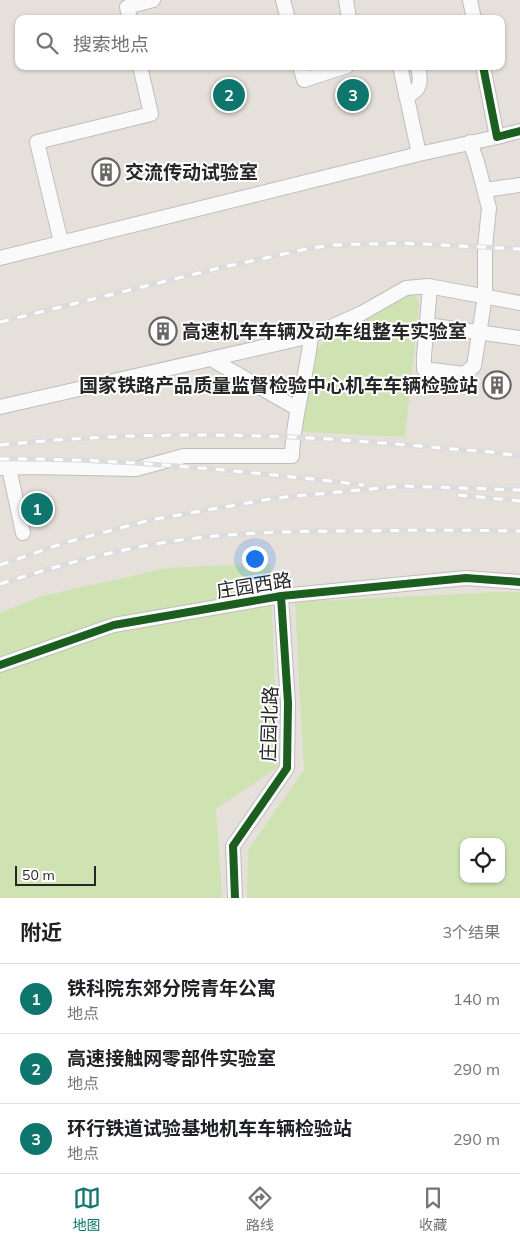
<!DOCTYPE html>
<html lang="zh">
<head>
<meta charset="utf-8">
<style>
  :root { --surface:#fff; --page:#f6f6f6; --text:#202124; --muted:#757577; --line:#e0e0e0; --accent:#0f766e }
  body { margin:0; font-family:Mulish,"Noto Sans SC",sans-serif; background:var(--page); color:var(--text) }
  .controls { position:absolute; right:15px; bottom:15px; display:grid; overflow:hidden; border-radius:10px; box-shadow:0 1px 4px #0004 }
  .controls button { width:45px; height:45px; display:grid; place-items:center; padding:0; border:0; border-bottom:1px solid var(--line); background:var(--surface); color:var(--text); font:25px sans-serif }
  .scale { position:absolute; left:15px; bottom:12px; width:81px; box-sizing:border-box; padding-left:5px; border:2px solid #262626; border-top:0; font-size:14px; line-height:18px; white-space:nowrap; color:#262626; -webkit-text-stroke:4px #fff; paint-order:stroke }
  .you { position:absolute; left:254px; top:558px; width:18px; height:18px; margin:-12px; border:4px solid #fff; border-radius:50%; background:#1a73e8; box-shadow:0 0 0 8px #1a73e833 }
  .badge { display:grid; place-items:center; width:32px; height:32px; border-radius:50%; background:var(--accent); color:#fff; font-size:16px; font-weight:700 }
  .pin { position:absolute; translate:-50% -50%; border:2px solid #fff; box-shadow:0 1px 5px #0006 }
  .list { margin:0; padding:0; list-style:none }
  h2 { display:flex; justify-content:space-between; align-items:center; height:65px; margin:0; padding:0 20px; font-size:21px }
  h2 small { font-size:16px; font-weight:400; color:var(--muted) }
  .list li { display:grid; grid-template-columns:32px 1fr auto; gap:15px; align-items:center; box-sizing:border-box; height:70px; padding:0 20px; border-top:1px solid var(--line) }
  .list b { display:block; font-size:19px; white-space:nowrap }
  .list p { margin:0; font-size:16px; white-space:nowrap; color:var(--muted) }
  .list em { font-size:16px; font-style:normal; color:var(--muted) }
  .icon { flex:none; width:28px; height:28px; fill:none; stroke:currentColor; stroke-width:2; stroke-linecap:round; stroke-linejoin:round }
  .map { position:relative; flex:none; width:520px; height:898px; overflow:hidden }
  .search { position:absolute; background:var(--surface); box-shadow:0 1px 4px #0004; left:15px; right:15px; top:15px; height:55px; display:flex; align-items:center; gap:12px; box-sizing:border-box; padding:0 18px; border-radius:10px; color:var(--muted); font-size:19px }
  .sheet { height:275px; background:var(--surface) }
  nav { display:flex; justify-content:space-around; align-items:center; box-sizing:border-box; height:70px; border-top:1px solid var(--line); background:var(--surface); font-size:14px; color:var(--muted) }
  nav a { display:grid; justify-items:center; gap:2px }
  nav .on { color:var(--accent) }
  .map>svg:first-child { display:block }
  .green { fill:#cee3b1; fill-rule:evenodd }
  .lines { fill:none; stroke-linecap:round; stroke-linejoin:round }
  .minor-casing { stroke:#bfbdbd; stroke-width:16 }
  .minor { stroke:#fbfafa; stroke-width:14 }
  .rail-casing { stroke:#dcdcdd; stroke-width:5 }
  .rail { stroke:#fff; stroke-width:3; stroke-dasharray:9; stroke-linecap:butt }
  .cycleway-casing { stroke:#fff; stroke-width:11 }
  .cycleway { stroke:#1b5e20; stroke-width:8 }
  .labels { text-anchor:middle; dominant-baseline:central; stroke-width:4; stroke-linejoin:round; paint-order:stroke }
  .poi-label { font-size:19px; font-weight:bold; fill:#262626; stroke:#fff; text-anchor:start }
  .street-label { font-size:19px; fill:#262626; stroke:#fff }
</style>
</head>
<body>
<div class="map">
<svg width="520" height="898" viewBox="0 0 520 898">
  <rect width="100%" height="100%" fill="#e6e0db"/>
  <path class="green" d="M 410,293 L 416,296 L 419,305 L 405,437 L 301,432 L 316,349 L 325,341 Z
    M 270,563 L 278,767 L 216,809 L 222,898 L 0,898 L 0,613 L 42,596 L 168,568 Z
    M 502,592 L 520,592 L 520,898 L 247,898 L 248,850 L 304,770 L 295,602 ZM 464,842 L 501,842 L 501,879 L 464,879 Z"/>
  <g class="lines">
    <g class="minor-casing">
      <path id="minor" d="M 283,0 L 288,19
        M 346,0 L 349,19
        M 470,0 L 474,19
        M 130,19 L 127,7 L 153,0
        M 300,66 L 304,80 L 347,66
        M 400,66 L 419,154
        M 483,66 L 497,137 L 520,131
        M 406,96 C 422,91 421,80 418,66
        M 485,190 L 520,185
        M 61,242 L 37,142 L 151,114 L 140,66
        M 0,258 L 419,154 L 497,137
        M 430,287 L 424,356 L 424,369 L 464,374 L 474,366 L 485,296 L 485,247 L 489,208 L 477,162 L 470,142
        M 427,325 L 520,338
        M 211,359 L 298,409
        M 0,407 L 311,336
        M 0,468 L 33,467 L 136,469 L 184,456 L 292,456 C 293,416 307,377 311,336 L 362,313 L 406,288 L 428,286 L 520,303
        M 9,468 L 23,533
        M 0,665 L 114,625 L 281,596 L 466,578 L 520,582
        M 235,898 L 233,846 L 287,768 L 288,703 L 281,596"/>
    </g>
    <use href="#minor" class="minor"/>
    <g class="rail-casing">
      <path id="rail" d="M 0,322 L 215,269 L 311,248 L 335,245 L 401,243 L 520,249
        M 0,445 C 96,435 194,433 291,437 C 358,440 425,447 491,452 L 520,456
        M 0,459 C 122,458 242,471 364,485
        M 458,495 L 520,501
        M 0,565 L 64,543 L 150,520 L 276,498 L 402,486 L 520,490
        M 0,584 C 53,567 106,552 161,543 C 227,532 295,531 361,531 C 414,530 467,530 520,531"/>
    </g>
    <use href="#rail" class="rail"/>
    <g class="cycleway-casing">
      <path id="cycleway" d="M 483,66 L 497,137 L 520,131
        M 0,665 L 114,625 L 281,596 L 466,578 L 520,582
        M 235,898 L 233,846 L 287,768 L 288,703 L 281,596"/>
    </g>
    <use href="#cycleway" class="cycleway"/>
  </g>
  <defs>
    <g id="building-ring" transform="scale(1.4375)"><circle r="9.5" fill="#fff" stroke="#696765" stroke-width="1.5"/><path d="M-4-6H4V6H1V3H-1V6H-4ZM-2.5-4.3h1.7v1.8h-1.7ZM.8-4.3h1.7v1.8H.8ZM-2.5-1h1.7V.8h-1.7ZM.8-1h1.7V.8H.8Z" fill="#696765"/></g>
  </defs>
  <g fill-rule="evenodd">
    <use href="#building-ring" x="106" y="172"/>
    <use href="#building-ring" x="163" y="331"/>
    <use href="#building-ring" x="497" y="385"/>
  </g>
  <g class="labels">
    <g class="poi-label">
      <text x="125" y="172">交流传动试验室</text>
      <text x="182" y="331">高速机车车辆及动车组整车实验室</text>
      <text x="478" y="385" text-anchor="end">国家铁路产品质量监督检验中心机车车辆检验站</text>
    </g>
    <g class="street-label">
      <text transform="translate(254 585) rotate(-9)">庄园西路</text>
      <text transform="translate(269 724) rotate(-88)">庄园北路</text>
    </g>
  </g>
</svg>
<div class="controls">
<button><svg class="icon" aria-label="locate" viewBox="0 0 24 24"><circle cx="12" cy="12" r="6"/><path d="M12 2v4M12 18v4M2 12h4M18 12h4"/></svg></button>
</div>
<div class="scale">50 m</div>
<div class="you"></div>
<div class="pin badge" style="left:37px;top:509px">1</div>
<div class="pin badge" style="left:229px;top:95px">2</div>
<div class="pin badge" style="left:353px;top:95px">3</div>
<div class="search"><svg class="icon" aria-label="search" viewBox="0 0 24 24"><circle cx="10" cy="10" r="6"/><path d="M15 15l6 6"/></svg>搜索地点</div>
</div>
<section class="sheet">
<h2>附近<small>3个结果</small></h2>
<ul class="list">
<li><span class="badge">1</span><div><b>铁科院东郊分院青年公寓</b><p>地点</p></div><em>140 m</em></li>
<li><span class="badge">2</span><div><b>高速接触网零部件实验室</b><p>地点</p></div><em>290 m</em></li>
<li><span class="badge">3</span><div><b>环行铁道试验基地机车车辆检验站</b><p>地点</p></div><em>290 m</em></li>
</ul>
</section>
<nav>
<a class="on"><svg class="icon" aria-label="map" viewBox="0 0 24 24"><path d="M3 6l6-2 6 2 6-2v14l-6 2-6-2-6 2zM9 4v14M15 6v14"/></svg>地图</a>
<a><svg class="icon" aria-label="directions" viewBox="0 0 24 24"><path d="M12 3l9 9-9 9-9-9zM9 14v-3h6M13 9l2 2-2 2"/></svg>路线</a>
<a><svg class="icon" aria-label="saved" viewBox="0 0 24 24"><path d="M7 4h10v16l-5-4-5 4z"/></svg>收藏</a>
</nav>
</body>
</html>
